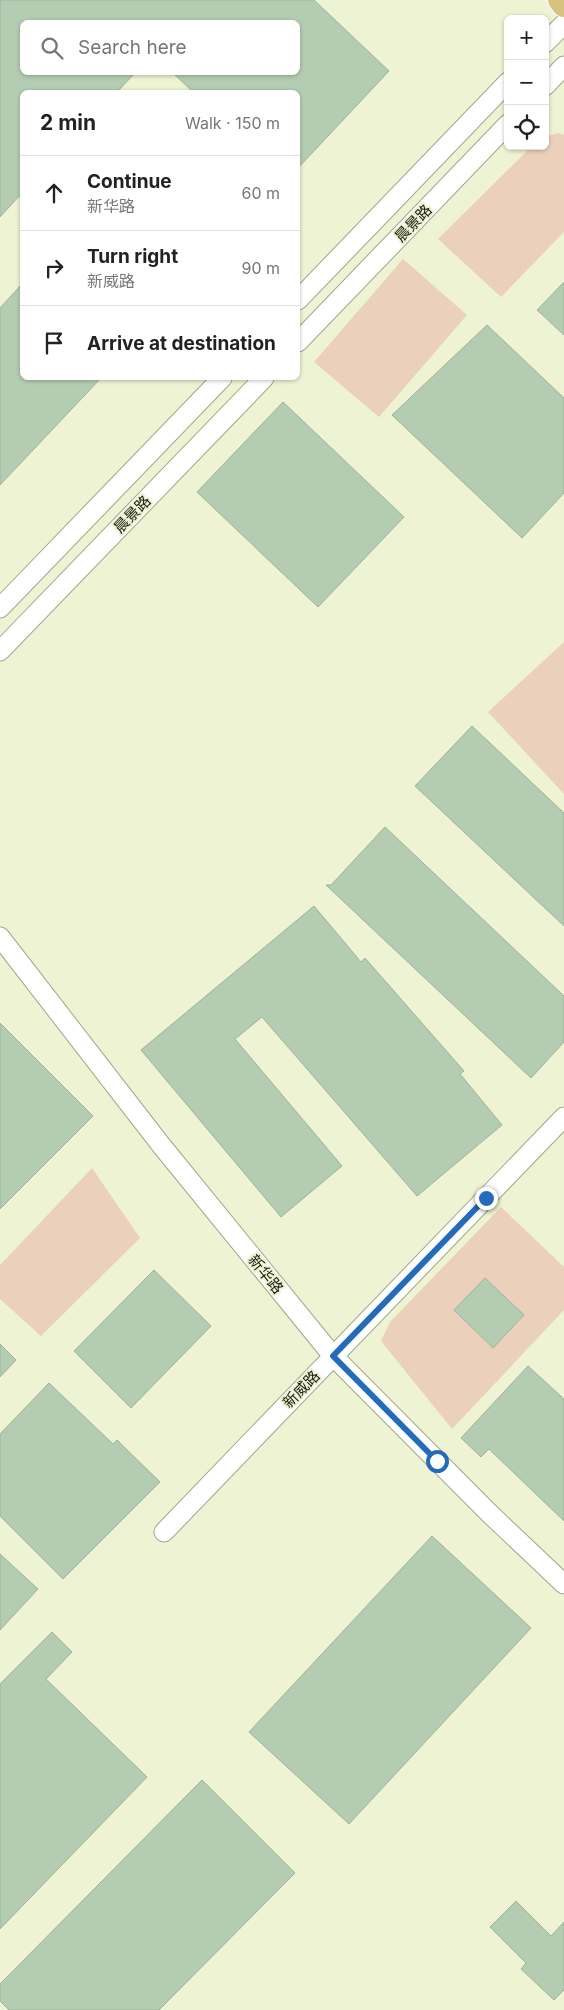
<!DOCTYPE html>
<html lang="en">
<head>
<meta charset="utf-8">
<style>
  :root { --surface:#fff; --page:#f6f6f6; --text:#222; --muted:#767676; --line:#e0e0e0 }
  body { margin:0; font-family:Inter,"Noto Sans SC",sans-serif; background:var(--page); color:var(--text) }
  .controls { position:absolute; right:15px; top:15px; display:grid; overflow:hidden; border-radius:8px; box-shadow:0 1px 4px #0004 }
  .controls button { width:45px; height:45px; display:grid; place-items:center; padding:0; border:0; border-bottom:1px solid var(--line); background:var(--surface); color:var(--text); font:25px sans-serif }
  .stop { position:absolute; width:15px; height:15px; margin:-11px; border:4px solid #246bbb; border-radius:50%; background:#fff }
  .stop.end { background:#246bbb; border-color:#fff; box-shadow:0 1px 5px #0008 }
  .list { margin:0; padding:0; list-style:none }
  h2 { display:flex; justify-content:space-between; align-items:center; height:65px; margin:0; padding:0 20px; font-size:21px }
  h2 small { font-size:16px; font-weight:400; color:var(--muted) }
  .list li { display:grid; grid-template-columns:32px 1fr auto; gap:15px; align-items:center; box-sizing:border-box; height:75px; padding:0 20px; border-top:1px solid var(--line) }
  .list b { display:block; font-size:19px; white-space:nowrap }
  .list p { margin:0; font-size:16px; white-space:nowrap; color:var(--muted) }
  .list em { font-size:16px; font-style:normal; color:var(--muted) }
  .icon { flex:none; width:28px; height:28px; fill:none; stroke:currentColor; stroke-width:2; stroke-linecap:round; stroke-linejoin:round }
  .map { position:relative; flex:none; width:564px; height:2010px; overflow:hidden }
  .search { position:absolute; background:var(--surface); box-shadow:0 1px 4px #0004; left:20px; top:20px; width:280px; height:55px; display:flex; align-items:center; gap:12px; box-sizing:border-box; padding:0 18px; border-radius:8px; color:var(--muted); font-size:19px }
  .panel { position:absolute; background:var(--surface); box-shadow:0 1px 4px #0004; left:20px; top:90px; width:280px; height:290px; border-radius:8px }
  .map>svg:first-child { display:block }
  .green { fill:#ebd1bb }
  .building { fill:#b4cdb2; stroke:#9cb49b }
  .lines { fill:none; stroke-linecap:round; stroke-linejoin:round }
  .minor-casing { stroke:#a1a788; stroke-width:21 }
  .major-casing { stroke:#fff; stroke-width:26 }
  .minor { stroke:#fff; stroke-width:19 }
  .major { stroke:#d8c280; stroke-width:24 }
  .route { stroke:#246bbb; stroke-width:6 }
  .labels { text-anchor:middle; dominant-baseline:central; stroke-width:4; stroke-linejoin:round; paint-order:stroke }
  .street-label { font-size:15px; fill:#16180d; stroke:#edf3d3 }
</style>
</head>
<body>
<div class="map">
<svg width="564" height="2010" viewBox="0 0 564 2010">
  <rect width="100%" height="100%" fill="#edf3d3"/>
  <path class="green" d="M 558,133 L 564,135 L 564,232 L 501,297 L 438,239 L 532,146 L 545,146 L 545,137 Z
    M 403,259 L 467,315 L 379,417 L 314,362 Z
    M 564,642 L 564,794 L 488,712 Z
    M 92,1168 L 140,1238 L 41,1336 L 0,1299 L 0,1265 Z
    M 501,1207 L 564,1267 L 564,1310 L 452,1429 L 381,1341 L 390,1322 Z"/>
  <path class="building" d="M 0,0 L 314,0 L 389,71 L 298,168 L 298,92 L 193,92 L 172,72 L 298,72 L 298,22 L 22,22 L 22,72 L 136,72 L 117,92 L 22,92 L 22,193 L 0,217 Z
    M 564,282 L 564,335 L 537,310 Z
    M 22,284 L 22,378 L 101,378 L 0,485 L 0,308 Z
    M 487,325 L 564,398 L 564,493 L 522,538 L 392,415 Z
    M 283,402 L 404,517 L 318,607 L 197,492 Z
    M 472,726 L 564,813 L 564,926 L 415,786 Z
    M 385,827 L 564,996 L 564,1042 L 531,1078 L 326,885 L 331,885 Z
    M 314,906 L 361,962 L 365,958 L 464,1071 L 460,1074 L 502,1125 L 417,1196 L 262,1017 L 235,1039 L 342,1166 L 281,1217 L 141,1050 Z
    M 0,1023 L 93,1116 L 0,1209 Z
    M 154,1270 L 211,1326 L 131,1408 L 74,1351 Z
    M 485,1278 L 524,1315 L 493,1348 L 454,1310 Z
    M 0,1344 L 16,1360 L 0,1377 Z
    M 528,1366 L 564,1399 L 564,1521 L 489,1449 L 481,1457 L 461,1438 Z
    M 49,1383 L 113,1444 L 117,1440 L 160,1482 L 63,1579 L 0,1516 L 0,1434 Z
    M 432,1536 L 531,1628 L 349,1824 L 249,1732 Z
    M 0,1554 L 38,1589 L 0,1630 Z
    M 52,1632 L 72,1652 L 46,1679 L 147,1777 L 0,1929 L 0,1684 Z
    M 202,1780 L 295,1873 L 159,2010 L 9,2010 L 0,2001 L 0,1984 Z
    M 516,1901 L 551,1936 L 564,1922 L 564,1990 L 554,2000 L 521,1969 L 526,1963 L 490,1927 Z"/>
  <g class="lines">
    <g class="minor-casing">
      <path id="minor" d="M 545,43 L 564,24
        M 545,86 L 564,66
        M 298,300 L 508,82
        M 298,342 L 508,124
        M 0,608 L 222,378
        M 0,651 L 264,378
        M 0,937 L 161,1145 L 333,1356 L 489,1513 L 564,1584
        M 164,1532 L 564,1117"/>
    </g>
    <g class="major-casing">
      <path id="major" d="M 560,0 L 564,5"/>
    </g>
    <use href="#minor" class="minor"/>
    <use href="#major" class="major"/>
  </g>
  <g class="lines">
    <path class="route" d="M 437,1461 L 333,1356 L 486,1198"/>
  </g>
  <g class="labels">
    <g class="street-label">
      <text transform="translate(413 223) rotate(-46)">晨景路</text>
      <text transform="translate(132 514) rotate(-46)">晨景路</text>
      <text transform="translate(266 1274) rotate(51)">新华路</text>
      <text transform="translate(301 1389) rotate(-46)">新威路</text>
    </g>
  </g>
</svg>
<div class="controls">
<button>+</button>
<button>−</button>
<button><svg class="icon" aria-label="locate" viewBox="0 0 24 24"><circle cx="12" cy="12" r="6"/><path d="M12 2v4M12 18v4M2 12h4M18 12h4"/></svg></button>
</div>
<div class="stop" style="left:437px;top:1461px"></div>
<div class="stop end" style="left:486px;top:1198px"></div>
<div class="search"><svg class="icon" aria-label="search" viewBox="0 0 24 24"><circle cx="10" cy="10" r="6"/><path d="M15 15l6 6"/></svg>Search here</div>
<section class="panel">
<h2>2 min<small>Walk · 150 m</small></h2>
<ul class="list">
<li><svg class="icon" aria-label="ahead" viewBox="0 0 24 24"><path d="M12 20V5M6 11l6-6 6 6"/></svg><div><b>Continue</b><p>新华路</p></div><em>60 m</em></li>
<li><svg class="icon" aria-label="right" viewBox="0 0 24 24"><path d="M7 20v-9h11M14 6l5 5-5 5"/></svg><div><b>Turn right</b><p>新威路</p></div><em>90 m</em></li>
<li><svg class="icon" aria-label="arrive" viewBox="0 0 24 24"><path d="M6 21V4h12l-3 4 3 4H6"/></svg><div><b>Arrive at destination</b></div></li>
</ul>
</section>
</div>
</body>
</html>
